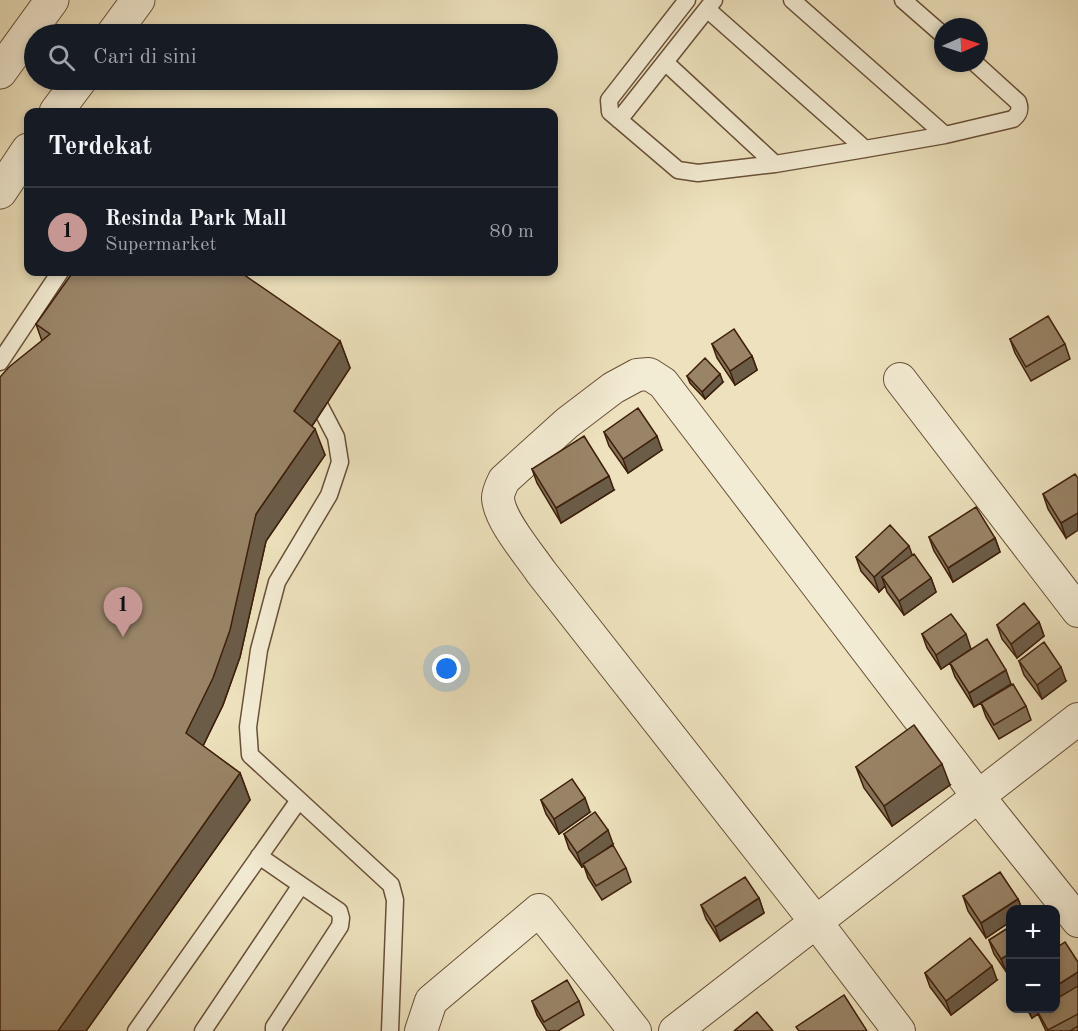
<!DOCTYPE html>
<html lang="id">
<head>
<meta charset="utf-8">
<style>
  :root { --surface:#171b24; --page:#20242c; --text:#f1f3f6; --muted:#9ea1a6; --line:#363941; --accent:#c59692 }
  body { margin:0; font-family:"Old Standard TT",serif; background:var(--page); color:var(--text) }
  .controls { position:absolute; right:18px; bottom:18px; display:grid; overflow:hidden; border-radius:12px; box-shadow:0 3px 9px #0003 }
  .controls button { width:54px; height:54px; display:grid; place-items:center; padding:0; border:0; border-bottom:2px solid var(--line); background:var(--surface); color:var(--text); font:30px sans-serif }
  .compass { position:absolute; left:934px; top:18px; width:54px; height:54px; border-radius:50%; background:var(--surface); box-shadow:0 3px 9px #0003; rotate:87deg }
  .you { position:absolute; left:447px; top:669px; width:21px; height:21px; margin:-15px; border:4px solid #fff; border-radius:50%; background:#1a73e8; box-shadow:0 0 0 9px #1a73e833 }
  .badge { display:grid; place-items:center; width:39px; height:39px; border-radius:50%; background:var(--accent); color:#111; font-size:20px; font-weight:700 }
  .pin { position:absolute; translate:-50% -50px; filter:drop-shadow(0 2px 3px #0008) }
  .pin::after { content:''; position:absolute; top:32px; width:21px; height:18px; background:inherit; clip-path:polygon(0 0,100% 0,50% 100%) }
  .list { margin:0; padding:0; list-style:none }
  h2 { display:flex; justify-content:space-between; align-items:center; height:78px; margin:0; padding:0 24px; font-size:26px }
  h2 small { font-size:20px; font-weight:400; color:var(--muted) }
  .list li { display:grid; grid-template-columns:39px 1fr auto; gap:18px; align-items:center; box-sizing:border-box; height:90px; padding:0 24px; border-top:2px solid var(--line) }
  .list b { display:block; font-size:22px; white-space:nowrap }
  .list p { margin:0; font-size:20px; white-space:nowrap; color:var(--muted) }
  .list em { font-size:20px; font-style:normal; color:var(--muted) }
  .icon { flex:none; width:33px; height:33px; fill:none; stroke:currentColor; stroke-width:2; stroke-linecap:round; stroke-linejoin:round }
  .map { position:relative; flex:none; width:1078px; height:1031px; overflow:hidden }
  .search { position:absolute; background:var(--surface); box-shadow:0 3px 9px #0003; left:24px; top:24px; width:534px; height:66px; display:flex; align-items:center; gap:15px; box-sizing:border-box; padding:0 21px; border-radius:33px; color:var(--muted); font-size:22px }
  .panel { position:absolute; background:var(--surface); box-shadow:0 3px 9px #0003; left:24px; top:108px; width:534px; height:168px; border-radius:12px }
  .map>svg:first-child { display:block }
  .lines { fill:none; stroke-linecap:round; stroke-linejoin:round }
  .service-casing { stroke:#694f37; stroke-width:19 }
  .minor-casing { stroke:#694f37; stroke-width:34 }
  .tertiary-casing { stroke:#694f37; stroke-width:35 }
  .service { stroke:#f3ecd4; stroke-width:16 }
  .minor { stroke:#f3ecd4; stroke-width:32 }
  .tertiary { stroke:#f3ecd4; stroke-width:33 }
  .wall { fill:#847259; stroke:#3d1e0a; stroke-width:1.5 }
  .shaded-wall { fill:#6b5c48; stroke:#3d1e0a; stroke-width:1.5 }
  .building { fill:#998467; stroke:#3d1e0a; stroke-width:1.5 }
</style>
</head>
<body>
<div class="map">
<svg width="1078" height="1031" viewBox="0 0 1078 1031">
  <rect width="100%" height="100%" fill="#ede2bd"/>
  <filter id="stains"><feTurbulence type="fractalNoise" baseFrequency=".00333" numOctaves="4"/><feColorMatrix values="0 0 0 0 .2 0 0 0 0 .09 0 0 0 0 .02 0 0 0 .5 -.17"/></filter>
  <radialGradient id="worn" r=".72"><stop offset=".6" stop-color="#630" stop-opacity="0"/><stop offset="1" stop-color="#630" stop-opacity=".3"/></radialGradient>
  <g class="lines">
    <g class="service-casing">
      <path id="service" d="M 687,0 L 609,100 L 610,112 L 678,170 L 698,173 L 775,164 L 865,149 L 945,135 L 1013,119 C 1019,114 1021,110 1018,102 L 975,63
        M 792,0 L 945,135
        M 903,0 L 943,35
        M 707,9 L 865,149
        M 665,62 L 775,164
        M 619,120 L 714,0
        M 0,362 L 60,272
        M 299,800 L 391,885 L 395,900 L 390,1031
        M 136,1031 L 299,800 L 250,755 L 248,727 L 259,650 L 277,582 L 329,495 L 340,462 L 336,437 L 312,391
        M 203,1031 L 301,885 L 259,856
        M 274,1031 L 274,1027 L 340,926 L 341,918 L 339,911 L 301,885"/>
    </g>
    <g class="minor-casing">
      <path id="minor" d="M 900,379 L 1078,611
        M 421,1031 L 431,1001 L 539,910 L 635,1031
        M 675,1031 L 1078,719
        M 899,1031 L 816,922 L 541,572 C 529,554 499,520 498,498 C 498,492 501,486 504,480 L 567,423 L 613,388 L 637,375 L 649,374 L 663,383 L 978,796 L 1078,921"/>
    </g>
    <g class="tertiary-casing">
      <path id="tertiary" d="M 113,34 L 138,0
        M 0,72 L 52,0
        M 56,112 L 80,80
        M 0,192 L 28,150"/>
    </g>
    <use href="#service" class="service"/>
    <use href="#minor" class="minor"/>
    <use href="#tertiary" class="tertiary"/>
  </g>
  <path class="wall" d="M 36,324 L 340,341 L 350,368 L 312,426 L 325,455 L 266,541 L 240,657 L 223,705 L 203,746 L 240,773 L 250,800 L 86,1031 L 0,1031 L 42,341 Z
    M 1010,339 L 1065,344 L 1070,359 L 1031,381 L 1015,353 Z
    M 712,344 L 752,356 L 757,370 L 735,385 L 717,358 Z
    M 687,376 L 723,382 L 705,399 L 690,383 Z
    M 604,432 L 662,450 L 628,473 L 609,446 Z
    M 532,469 L 614,490 L 561,523 L 537,483 Z
    M 1078,478 L 1066,538 L 1048,509 L 1043,494 Z
    M 929,537 L 995,538 L 1000,552 L 953,582 L 934,551 Z
    M 912,555 L 931,578 L 936,592 L 904,615 L 887,592 L 885,586 L 879,592 L 861,571 L 856,557 Z
    M 1039,622 L 1044,636 L 1017,658 L 1002,639 L 997,625 Z
    M 922,634 L 971,649 L 960,656 L 1011,684 L 993,695 L 1026,706 L 1031,720 L 999,739 L 986,717 L 981,703 L 974,707 L 955,677 L 950,663 L 941,669 L 927,648 Z
    M 1019,661 L 1066,681 L 1042,699 L 1024,675 Z
    M 856,767 L 950,785 L 892,826 L 864,788 Z
    M 541,800 L 590,812 L 559,834 L 546,814 Z
    M 564,834 L 613,844 L 606,850 L 626,868 L 631,882 L 602,900 L 588,878 L 584,866 L 582,867 L 569,849 Z
    M 963,896 L 1018,899 L 1022,909 L 1011,909 L 1011,921 L 986,938 L 968,911 Z
    M 759,898 L 764,913 L 720,941 L 706,919 L 701,905 Z
    M 1011,926 L 1011,971 L 1007,973 L 994,954 L 989,940 Z
    M 1078,962 L 1078,1031 L 1046,1031 L 1038,1014 L 1032,1018 L 1026,1008 L 1056,1008 Z
    M 925,973 L 997,980 L 951,1015 L 930,987 Z
    M 532,1001 L 579,1001 L 584,1015 L 558,1031 L 547,1031 L 537,1015 Z"/>
  <path class="shaded-wall" d="M 340,341 L 350,368 L 304,438 L 294,411 Z
    M 752,356 L 757,370 L 735,385 L 730,371 Z
    M 720,374 L 723,382 L 705,399 L 702,392 Z
    M 315,429 L 325,455 L 266,541 L 240,657 L 223,705 L 196,760 L 186,733 L 256,514 Z
    M 657,436 L 662,450 L 628,473 L 623,459 Z
    M 609,476 L 614,490 L 561,523 L 556,508 Z
    M 1078,513 L 1078,530 L 1066,538 L 1061,523 Z
    M 995,538 L 1000,552 L 953,582 L 948,568 Z
    M 909,546 L 914,560 L 882,577 L 885,586 L 879,592 L 874,577 Z
    M 931,578 L 936,592 L 904,615 L 899,601 Z
    M 1039,622 L 1044,636 L 1017,658 L 1011,644 Z
    M 966,634 L 971,649 L 941,669 L 936,655 Z
    M 1061,667 L 1066,681 L 1042,699 L 1037,685 Z
    M 1006,670 L 1011,684 L 974,707 L 969,693 Z
    M 942,764 L 950,785 L 892,826 L 884,806 Z
    M 240,773 L 250,800 L 86,1031 L 58,1031 Z
    M 585,798 L 590,812 L 559,834 L 554,819 Z
    M 608,830 L 613,844 L 582,867 L 577,853 Z
    M 759,898 L 764,913 L 720,941 L 715,927 Z
    M 1018,899 L 1022,909 L 1011,909 L 1011,921 L 986,938 L 981,923 Z
    M 1011,953 L 1011,971 L 1007,973 L 1001,959 Z
    M 992,966 L 997,980 L 951,1015 L 946,1001 Z
    M 1078,972 L 1078,989 L 1056,1003 L 1056,986 Z
    M 1028,1008 L 1047,1008 L 1036,1009 L 1038,1014 L 1032,1018 Z"/>
  <path class="building" d="M 73,272 L 240,272 L 340,341 L 294,411 L 315,429 L 256,514 L 230,630 L 213,678 L 186,733 L 240,773 L 58,1031 L 0,1031 L 0,377 L 9,367 L 50,334 L 36,324 Z
    M 1048,316 L 1065,344 L 1026,367 L 1010,339 Z
    M 734,329 L 752,356 L 730,371 L 712,344 Z
    M 705,358 L 720,374 L 702,392 L 687,376 Z
    M 638,408 L 657,436 L 623,459 L 604,432 Z
    M 584,436 L 609,476 L 556,508 L 532,469 Z
    M 1075,474 L 1078,478 L 1078,513 L 1061,523 L 1043,494 Z
    M 976,507 L 995,538 L 948,568 L 929,537 Z
    M 890,525 L 909,546 L 874,577 L 856,557 Z
    M 914,554 L 931,578 L 899,601 L 882,577 Z
    M 1024,603 L 1039,622 L 1011,644 L 997,625 Z
    M 951,614 L 966,634 L 936,655 L 922,634 Z
    M 987,639 L 1006,670 L 969,693 L 950,663 Z
    M 1044,642 L 1061,667 L 1037,685 L 1019,661 Z
    M 1013,684 L 1026,706 L 994,725 L 981,703 Z
    M 914,725 L 942,764 L 884,806 L 856,767 Z
    M 572,779 L 585,798 L 554,819 L 541,800 Z
    M 595,812 L 608,830 L 577,853 L 564,834 Z
    M 613,845 L 626,868 L 596,886 L 583,864 Z
    M 1000,872 L 1018,899 L 981,923 L 963,896 Z
    M 745,877 L 759,898 L 715,927 L 701,905 Z
    M 1011,926 L 1011,953 L 1001,959 L 989,940 Z
    M 970,938 L 992,966 L 946,1001 L 925,973 Z
    M 1065,942 L 1078,962 L 1078,972 L 1056,986 L 1056,948 Z
    M 567,980 L 579,1001 L 544,1022 L 532,1001 Z
    M 1078,986 L 1078,1014 L 1048,1030 L 1036,1009 L 1056,1008 L 1056,999 Z
    M 844,995 L 867,1031 L 799,1031 L 796,1027 Z
    M 757,1012 L 773,1031 L 734,1031 Z
    M 1078,1026 L 1078,1031 L 1070,1031 Z"/>
  <rect width="100%" height="100%" filter="url(#stains)"/>
  <rect width="100%" height="100%" fill="url(#worn)"/>
</svg>
<div class="controls">
<button>+</button>
<button>−</button>
</div>
<svg class="compass" viewBox="-18 -18 36 36"><path d="M0-13l5 13h-10z" fill="#e53935"/><path d="M0 13l5-13h-10z" fill="#9ea1a6"/></svg>
<div class="you"></div>
<div class="pin badge" style="left:123px;top:637px">1</div>
<div class="search"><svg class="icon" aria-label="search" viewBox="0 0 24 24"><circle cx="10" cy="10" r="6"/><path d="M15 15l6 6"/></svg>Cari di sini</div>
<section class="panel">
<h2>Terdekat<small></small></h2>
<ul class="list">
<li><span class="badge">1</span><div><b>Resinda Park Mall</b><p>Supermarket</p></div><em>80 m</em></li>
</ul>
</section>
</div>
</body>
</html>
